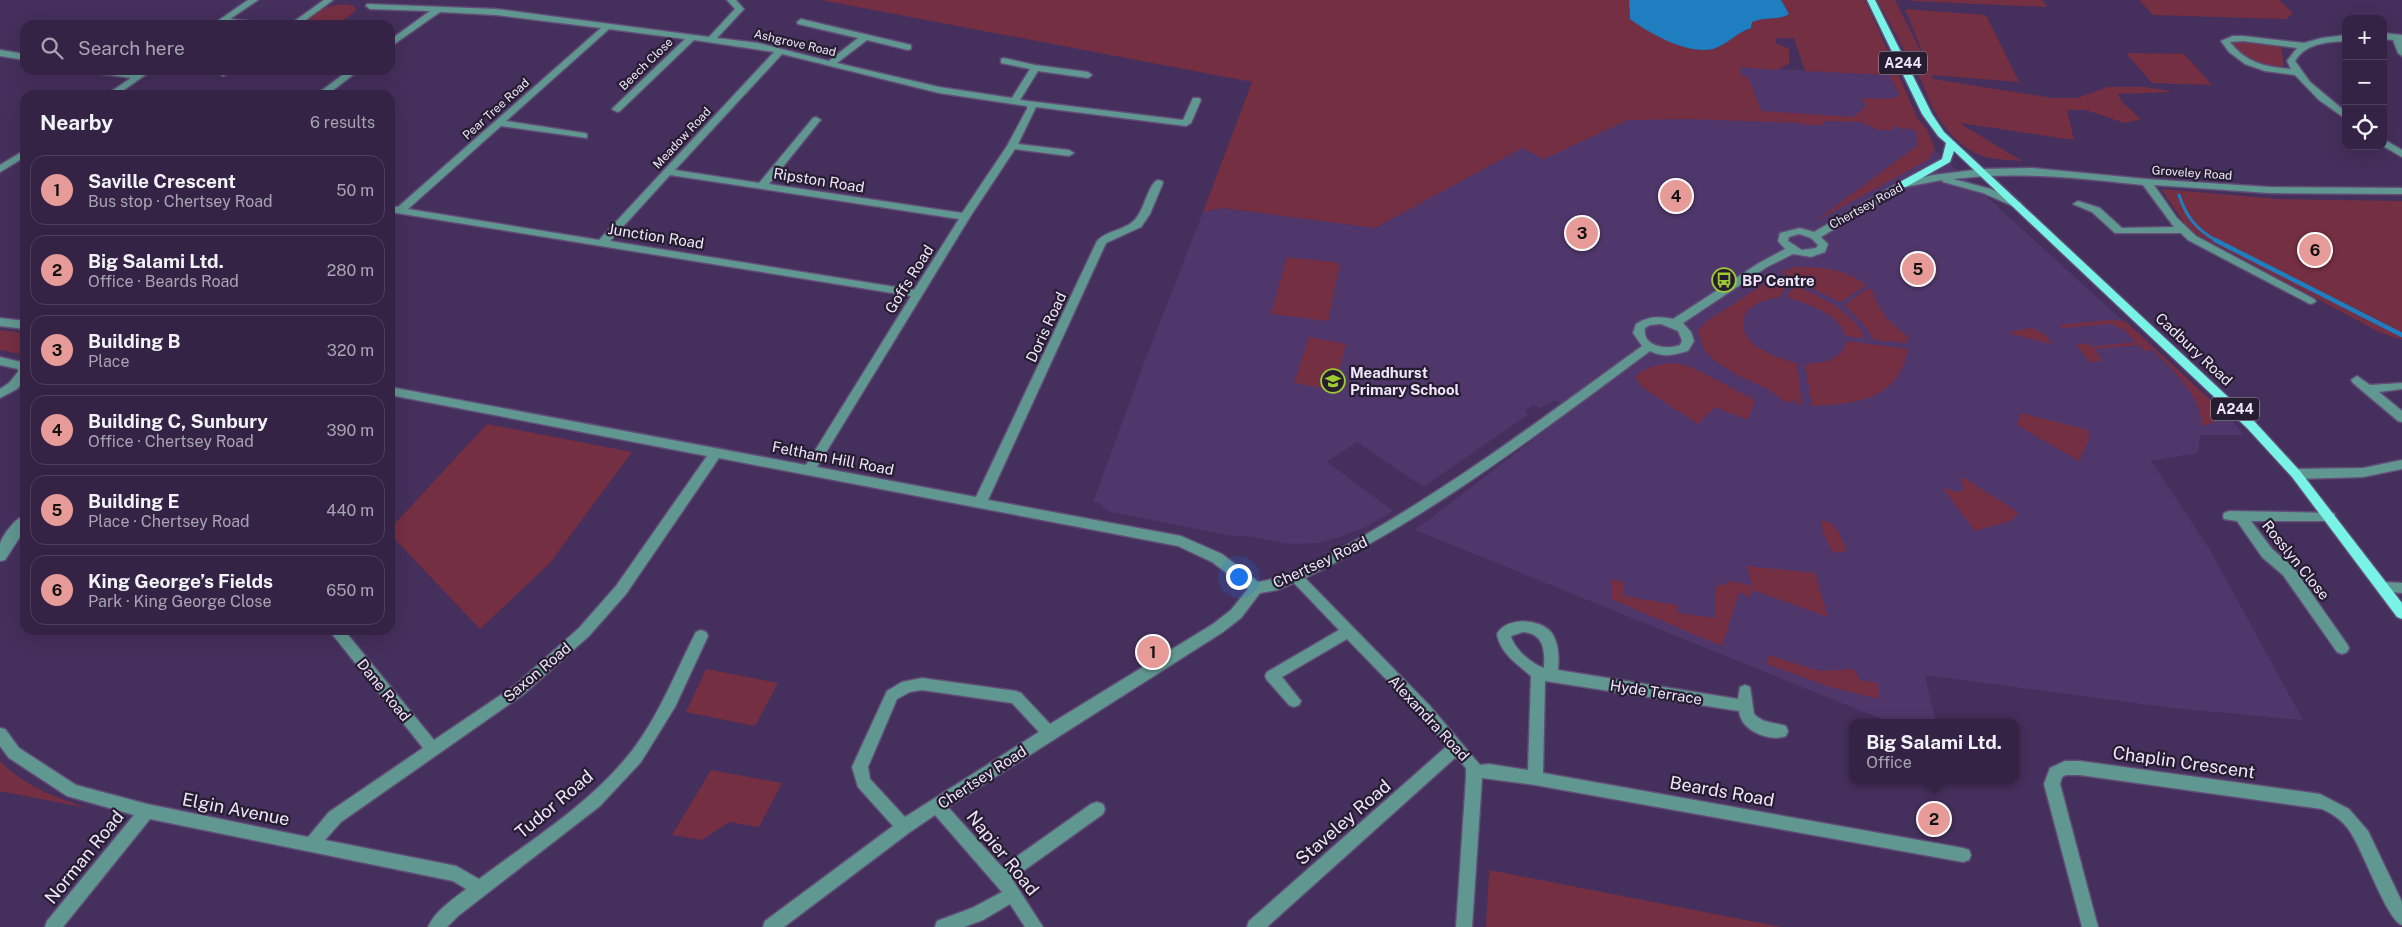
<!DOCTYPE html>
<html lang="en">
<head>
<meta charset="utf-8">
<style>
  :root { --surface:#342345; --page:#3c2b4c; --text:#f1f3f6; --muted:#a9a4b3; --line:#4e405e; --accent:#e69b98 }
  body { margin:0; font-family:"Public Sans",sans-serif; background:var(--page); color:var(--text) }
  .controls { position:absolute; right:15px; top:15px; display:grid; overflow:hidden; border-radius:10px; box-shadow:0 5px 20px #0002 }
  .controls button { width:45px; height:45px; display:grid; place-items:center; padding:0; border:0; border-bottom:1px solid var(--line); background:var(--surface); color:var(--text); font:25px sans-serif }
  .you { position:absolute; left:1238px; top:576px; width:18px; height:18px; margin:-12px; border:4px solid #fff; border-radius:50%; background:#1a73e8; box-shadow:0 0 0 8px #1a73e833 }
  .badge { display:grid; place-items:center; width:32px; height:32px; border-radius:50%; background:var(--accent); color:#111; font-size:16px; font-weight:700 }
  .pin { position:absolute; translate:-50% -50%; border:2px solid #fff; box-shadow:0 1px 5px #0006 }
  .popup { position:absolute; left:1849px; top:719px; width:170px; height:65px; box-sizing:border-box; display:grid; place-content:center; border-radius:10px; background:var(--surface); filter:drop-shadow(0 1px 4px #0005); font-size:16px; white-space:nowrap; color:var(--muted) }
  .popup b { font-size:19px; color:var(--text) }
  .popup::after { content:''; position:absolute; left:50%; top:100%; margin-left:-10px; border:10px solid transparent; border-top-color:var(--surface) }
  .list { margin:0; padding:0; list-style:none }
  h2 { display:flex; justify-content:space-between; align-items:center; height:65px; margin:0; padding:0 20px; font-size:21px }
  h2 small { font-size:16px; font-weight:400; color:var(--muted) }
  .list li { display:grid; grid-template-columns:32px 1fr auto; gap:15px; align-items:center; box-sizing:border-box; height:70px; margin:0 10px 10px; padding:0 10px; border:1px solid var(--line); border-radius:15px }
  .list b { display:block; font-size:19px; white-space:nowrap }
  .list p { margin:0; font-size:16px; white-space:nowrap; color:var(--muted) }
  .list em { font-size:16px; font-style:normal; color:var(--muted) }
  .icon { flex:none; width:28px; height:28px; fill:none; stroke:currentColor; stroke-width:2; stroke-linecap:round; stroke-linejoin:round }
  .map { position:relative; flex:none; width:2402px; height:927px; overflow:hidden }
  .search { position:absolute; background:var(--surface); box-shadow:0 5px 20px #0002; left:20px; top:20px; width:375px; height:55px; display:flex; align-items:center; gap:12px; box-sizing:border-box; padding:0 18px; border-radius:15px; color:var(--muted); font-size:19px }
  .panel { position:absolute; background:var(--surface); box-shadow:0 5px 20px #0002; left:20px; top:90px; width:375px; height:545px; border-radius:15px }
  .map>svg:first-child { display:block }
  .built { fill:#50376b }
  .green { fill:#752f42; fill-rule:evenodd }
  .water { fill:#1e7ec0 }
  .lines { fill:none; stroke-linecap:round; stroke-linejoin:round }
  .stream-far1 { stroke:#1e7ec0; stroke-width:3 }
  .stream { stroke:#1e7ec0; stroke-width:4.5 }
  .minor-casing { stroke:#604c76; stroke-width:3 }
  .major-casing { stroke:#604c76; stroke-width:3 }
  .minor { fill:#609790; fill-rule:evenodd }
  .major { fill:#79f3e5; fill-rule:evenodd }
  .labels { text-anchor:middle; dominant-baseline:central; stroke-width:4.5; stroke-linejoin:round; paint-order:stroke }
  .far-street-label { font-size:12px; fill:#efe5fc; stroke:#261d31 }
  .shield { fill:#261d31; stroke:#b3a9bf; stroke-width:1 }
  .shield-label { font-size:14px; font-weight:bold; fill:#efe5fc }
  .street-label { font-size:15px; fill:#efe5fc; stroke:#261d31 }
  .poi-label { font-size:15px; font-weight:bold; fill:#efe5fc; stroke:#261d31; text-anchor:start }
  .near-street-label { font-size:18px; fill:#efe5fc; stroke:#261d31 }
</style>
</head>
<body>
<div class="map">
<svg width="2402" height="927" viewBox="0 0 2402 927">
  <rect width="100%" height="100%" fill="#452f5c"/>
  <path class="built" d="M 1739,67 L 1890,75 L 1916,129 L 1936,151 L 2229,417 L 2244,435 L 2200,435 L 2198,453 L 2151,461 L 2210,550 L 2303,720 L 2172,708 L 1925,675 L 1936,723 L 1891,723 L 1415,530 L 1572,410 L 1554,400 L 1540,408 L 1533,405 L 1528,408 L 1525,411 L 1528,415 L 1423,487 L 1357,442 L 1327,462 L 1393,511 L 1366,527 L 1340,537 L 1318,543 L 1289,544 L 1248,536 L 1232,536 L 1107,511 L 1100,503 L 1093,502 L 1144,363 L 1203,212 L 1222,208 L 1375,228 L 1589,111 L 1755,121 Z"/>
  <path class="green" d="M 821,0 L 1629,0 L 1630,19 C 1652,32 1686,55 1713,49 C 1727,45 1737,32 1751,28 L 1752,22 C 1767,16 1778,21 1789,14 L 1781,0 L 1865,0 L 1918,119 L 1927,129 L 1935,149 L 1928,160 L 1814,222 L 1918,145 L 1916,130 L 1900,128 L 1896,126 L 1891,130 L 1878,130 L 1861,122 L 1824,121 L 1823,125 L 1804,125 L 1802,123 L 1686,119 L 1628,120 L 1544,159 L 1522,148 L 1375,228 L 1223,208 L 1203,212 L 1252,82 ZM 1777,38 L 1794,38 L 1805,71 L 1889,75 L 1900,96 L 1888,99 L 1863,98 L 1866,107 L 1853,117 L 1761,111 L 1748,77 L 1741,76 L 1740,67 L 1776,70 L 1789,64 L 1789,49 L 1775,43 Z
    M 1877,0 L 1895,0 L 1928,66 L 1905,9 L 1986,15 L 2019,82 L 1932,75 L 1933,79 L 2053,98 L 2077,98 L 2108,87 L 2146,87 L 2173,92 L 2117,94 L 2124,104 L 2141,119 L 2125,123 L 2086,110 L 2067,110 L 2074,140 L 1959,123 L 2022,161 C 2008,160 1993,160 1980,155 C 1952,144 1931,111 1923,84 Z
    M 1912,0 L 2042,0 L 2047,7 L 1913,1 Z
    M 2139,0 L 2279,0 L 2293,13 L 2287,19 L 2153,15 Z
    M 343,4 L 354,6 L 356,11 L 336,25 L 299,25 L 326,7 Z
    M 2234,41 L 2260,42 L 2281,46 L 2284,66 C 2260,71 2247,59 2230,43 Z
    M 2126,53 L 2184,54 L 2212,85 L 2152,83 Z
    M 2161,189 L 2277,199 L 2402,201 L 2402,340 L 2379,332 L 2189,230 Z
    M 1287,257 L 1340,263 L 1328,321 L 1271,314 Z
    M 1794,267 C 1821,267 1844,268 1866,285 L 1843,301 L 1837,301 L 1781,272 Z
    M 1776,276 L 1786,280 L 1787,284 L 1781,296 C 1772,299 1762,300 1755,305 C 1748,308 1745,313 1744,320 C 1738,346 1778,358 1797,363 L 1802,407 L 1793,400 L 1786,403 L 1770,390 L 1737,375 L 1714,360 L 1705,351 L 1698,331 L 1707,321 Z
    M 1797,286 C 1824,299 1851,310 1865,338 L 1846,336 C 1836,311 1810,306 1788,297 L 1789,292 Z
    M 1872,289 C 1878,311 1889,322 1907,336 L 1907,343 L 1874,340 L 1864,325 L 1845,305 L 1865,290 Z
    M 2111,320 L 2125,321 L 2229,417 L 2202,426 C 2200,393 2174,372 2153,350 L 2144,351 L 2139,345 L 2095,349 L 2102,361 L 2090,362 L 2076,345 L 2088,343 L 2091,347 L 2136,342 L 2122,328 L 2119,329 L 2113,324 L 2063,328 L 2059,325 Z
    M 2030,328 C 2038,330 2049,335 2051,344 L 2012,334 L 2009,332 Z
    M 4,330 L 25,334 L 25,355 L 0,350 L 0,331 Z
    M 1309,337 L 1346,344 L 1334,390 L 1294,383 Z
    M 1847,341 L 1908,349 C 1899,399 1857,404 1812,406 L 1805,364 C 1823,363 1841,361 1847,341 Z
    M 1676,363 L 1691,367 L 1755,400 L 1748,420 L 1715,407 L 1698,424 L 1642,387 L 1635,377 C 1646,366 1660,364 1676,363 Z
    M 2021,413 L 2088,430 L 2089,439 L 2079,461 L 2017,425 Z
    M 487,424 L 632,452 L 550,563 L 480,629 L 390,534 L 390,529 Z
    M 1964,478 L 2019,513 L 2010,521 L 1975,531 L 1942,487 L 1956,492 L 1962,491 L 1964,488 L 1960,479 Z
    M 1821,521 L 1831,523 L 1839,533 L 1847,551 L 1833,553 L 1823,532 Z
    M 1747,566 L 1815,573 L 1828,617 L 1753,590 L 1750,597 L 1739,592 L 1722,646 L 1611,599 L 1612,579 L 1623,582 L 1624,596 L 1677,605 L 1677,613 L 1716,618 L 1715,587 L 1732,581 L 1752,586 Z
    M 1769,655 L 1819,671 L 1854,669 L 1860,680 L 1878,683 L 1879,699 L 1830,687 L 1767,664 Z
    M 706,669 L 778,683 L 755,726 L 686,712 Z
    M 0,761 C 24,786 55,797 87,808 L 0,791 Z
    M 711,770 L 782,783 L 759,827 L 729,822 L 702,840 L 672,835 Z
    M 1489,870 L 1781,927 L 1486,927 Z"/>
  <path class="water" d="M 1629,0 L 1781,0 L 1789,14 C 1778,21 1766,16 1752,22 L 1751,28 C 1737,32 1727,45 1713,49 C 1688,55 1650,34 1630,19 Z"/>
  <g class="lines">
    <path class="stream-far1" d="M 2179,195 C 2186,217 2197,230 2217,241"/>
    <path class="stream" d="M 2215,240 L 2402,335"/>
    <g class="minor-casing">
      <path id="minor" d="M 248,0 L 258,0 L 230,19 L 256,22 L 260,25 L 212,25 Z
        M 324,0 L 333,0 L 299,25 L 289,25 Z
        M 727,0 L 736,0 L 744,9 L 717,38 L 758,43 L 829,61 L 858,38 L 798,24 L 797,22 L 801,19 L 911,45 L 911,49 L 908,50 L 867,40 L 837,63 L 939,87 L 1012,98 L 1030,69 L 1001,63 L 1001,59 L 1004,58 L 1035,65 L 1088,72 L 1092,75 L 1088,78 L 1038,71 L 1020,100 L 1183,120 L 1193,98 L 1199,98 L 1201,100 L 1191,123 L 1186,126 L 1036,107 L 1018,144 L 1069,150 L 1074,153 L 1069,156 L 1015,149 L 970,217 L 817,467 L 976,497 L 1097,241 C 1108,229 1127,231 1137,217 C 1144,209 1149,183 1158,180 L 1162,181 L 1163,183 L 1150,214 L 1141,227 L 1106,243 L 988,500 L 1181,536 L 1222,554 L 1258,582 C 1293,577 1334,553 1365,535 C 1462,479 1551,412 1642,346 L 1633,333 L 1636,324 C 1648,316 1660,316 1673,319 L 1759,263 L 1785,249 L 1778,241 L 1780,233 L 1800,228 L 1814,232 L 1898,183 L 1933,175 L 1982,169 L 2032,168 L 2146,179 L 2269,187 L 2402,188 L 2402,194 L 2269,193 L 2154,185 L 2177,218 L 2196,236 L 2314,299 L 2316,301 L 2314,303 L 2310,304 L 2188,240 L 2181,233 L 2115,233 L 2092,212 L 2073,204 L 2078,201 L 2100,208 L 2122,228 L 2174,227 L 2143,185 C 2078,178 2018,171 1953,179 L 1991,189 L 2021,203 L 2021,207 L 2017,208 L 1983,193 L 1943,182 L 1942,180 L 1905,187 L 1821,237 L 1828,244 L 1825,252 L 1811,257 L 1793,254 L 1767,267 L 1683,323 L 1691,332 L 1694,341 L 1688,351 C 1674,355 1664,358 1650,351 C 1538,434 1430,517 1305,578 L 1430,706 L 1480,765 L 1489,764 L 1528,770 L 1531,676 C 1517,664 1500,653 1497,634 C 1506,617 1539,618 1551,632 C 1559,643 1559,657 1558,670 L 1738,699 L 1740,687 L 1745,685 L 1750,687 L 1754,714 C 1764,724 1774,722 1786,726 L 1788,731 L 1786,736 C 1769,742 1741,731 1739,711 L 1545,681 L 1543,773 L 1963,848 L 1969,850 L 1971,855 L 1969,860 L 1963,862 L 1535,785 L 1482,778 L 1472,927 L 1456,927 L 1466,778 L 1466,768 L 1456,757 L 1267,927 L 1247,927 L 1249,921 L 1447,746 L 1420,714 L 1347,639 L 1282,677 L 1301,701 L 1299,705 L 1294,707 L 1289,705 L 1267,680 L 1265,676 L 1267,672 L 1339,630 L 1294,583 L 1277,590 L 1260,593 L 1241,618 L 1223,632 L 948,807 L 1002,867 L 1091,804 L 1097,802 L 1103,804 L 1105,809 L 1103,814 L 1012,879 L 1043,927 L 1025,927 L 1010,904 L 983,920 L 964,927 L 935,927 L 937,921 L 972,908 L 1002,892 L 935,815 L 910,832 L 784,927 L 763,927 L 765,921 L 893,826 L 858,787 L 852,767 L 887,691 L 902,682 L 922,678 L 1016,691 L 1021,693 L 1050,724 L 1213,624 L 1231,610 L 1248,589 L 1212,562 L 1178,546 L 719,458 L 626,594 L 589,636 L 524,694 L 341,822 L 325,840 L 456,866 L 479,879 C 531,840 590,804 631,752 C 659,716 675,673 696,632 L 701,630 L 706,632 L 708,636 L 675,707 L 641,762 L 600,806 L 458,916 L 447,927 L 428,927 C 435,911 452,900 466,889 L 453,881 L 150,819 L 63,927 L 45,927 L 47,921 L 134,815 L 67,796 L 9,758 L 0,746 L 0,728 L 5,729 L 19,748 L 76,785 L 147,804 L 308,837 L 329,812 L 423,748 L 329,630 L 344,630 L 434,740 L 514,686 L 579,628 L 616,586 L 707,456 L 390,395 L 390,387 L 806,465 L 911,296 L 390,212 L 390,206 L 398,207 L 601,28 L 496,15 L 440,12 L 390,47 L 390,40 L 430,11 L 370,9 L 366,6 L 367,4 L 496,9 L 709,37 L 735,9 ZM 609,29 L 685,39 L 614,107 L 612,109 L 617,112 L 620,111 L 694,40 L 774,52 L 599,240 L 408,209 L 501,126 L 587,138 L 587,134 L 584,133 L 506,121 ZM 782,54 L 939,93 L 1027,106 L 1027,109 L 1007,146 L 962,213 L 769,184 L 819,122 L 821,120 L 816,117 L 813,118 L 759,183 L 675,170 ZM 670,175 L 959,219 L 914,290 L 610,241 ZM 1799,234 L 1811,238 L 1818,245 L 1816,248 L 1802,250 L 1788,241 L 1789,237 ZM 1661,324 L 1678,331 L 1682,341 L 1680,345 C 1667,350 1642,347 1645,328 L 1650,325 ZM 1523,632 C 1544,634 1545,650 1544,668 C 1532,664 1514,649 1511,636 ZM 922,690 L 1012,703 L 1039,732 L 905,817 L 870,779 L 868,767 L 897,699 L 910,692 Z
        M 2383,33 L 2402,35 L 2402,56 L 2398,53 L 2393,40 L 2383,39 Z
        M 2346,35 L 2346,41 C 2327,42 2306,43 2295,61 L 2310,82 L 2346,112 L 2346,119 L 2319,100 L 2295,75 L 2265,71 L 2245,64 L 2229,52 L 2221,41 L 2233,36 L 2243,36 L 2304,43 L 2322,38 ZM 2243,41 L 2297,48 L 2287,61 L 2291,69 C 2266,67 2246,63 2230,42 Z
        M 0,50 L 25,54 L 25,60 L 0,56 Z
        M 92,70 L 115,70 L 137,73 L 142,70 L 152,70 L 117,95 L 106,95 L 131,78 L 96,73 Z
        M 222,70 L 232,70 L 223,76 L 219,73 Z
        M 349,70 L 359,70 L 327,95 L 316,95 Z
        M 2383,139 L 2402,150 L 2402,157 L 2383,146 Z
        M 25,150 L 25,157 L 0,172 L 0,165 Z
        M 0,318 L 25,321 L 25,329 L 0,326 Z
        M 0,357 L 25,363 L 25,380 L 17,389 L 0,398 L 0,389 L 9,383 L 18,372 L 18,369 L 0,365 Z
        M 2357,376 L 2370,385 L 2402,383 L 2402,389 L 2379,392 L 2402,411 L 2402,422 L 2398,421 L 2353,383 L 2351,380 Z
        M 2402,460 L 2402,469 L 2363,477 L 2296,479 L 2290,474 L 2296,469 L 2363,468 Z
        M 2229,511 L 2334,513 L 2335,516 L 2334,519 L 2329,521 L 2251,521 L 2272,549 L 2293,567 L 2347,644 L 2349,648 L 2347,652 L 2342,654 L 2337,652 L 2283,575 L 2262,557 L 2237,521 L 2224,519 L 2223,516 L 2224,513 Z
        M 25,515 L 25,529 L 5,560 L 0,561 C 0,556 0,549 0,544 C 3,534 16,518 25,515 Z
        M 2383,582 L 2402,583 L 2402,593 L 2378,591 L 2376,587 L 2378,583 Z
        M 2065,761 L 2080,761 L 2320,794 L 2349,809 L 2368,831 L 2402,902 L 2402,925 C 2386,919 2363,849 2349,830 C 2342,820 2333,814 2322,809 L 2080,775 L 2066,775 L 2062,777 L 2060,784 L 2098,927 L 2082,927 L 2044,784 L 2050,768 Z"/>
    </g>
    <g class="major-casing">
      <path id="major" d="M 1867,0 L 1875,0 L 1932,114 L 1944,132 L 2255,422 L 2300,471 L 2402,603 L 2402,619 L 2397,617 L 2292,477 L 2247,428 L 1954,151 L 1950,162 L 1906,187 L 1898,187 L 1898,183 L 1942,159 L 1946,143 L 1938,136 L 1922,114 Z"/>
    </g>
    <use href="#minor" class="minor"/>
    <use href="#major" class="major"/>
  </g>
  <defs>
    <g id="bus-ring" transform="scale(1.25)"><circle r="9.5" fill="#261d31" stroke="#9dca2f" stroke-width="1.5"/><path d="M-5-6H5V4H4V6H2V4H-2V6H-4V4H-5ZM-3.5-4V0h7V-4ZM-3.5 1.2v1.5H-2V1.2ZM2 1.2v1.5H3.5V1.2Z" fill="#9dca2f"/></g>
    <g id="school-ring" transform="scale(1.25)"><circle r="9.5" fill="#261d31" stroke="#9dca2f" stroke-width="1.5"/><path d="M0-5L7-2L0 1L-7-2ZM-4 1L0 2.5L4 1V4Q0 6-4 4Z" fill="#9dca2f"/></g>
  </defs>
  <g fill-rule="evenodd">
    <use href="#bus-ring" x="1724" y="280"/>
    <use href="#school-ring" x="1333" y="381"/>
  </g>
  <g class="labels">
    <g class="far-street-label">
      <text transform="translate(795 43) rotate(13)">Ashgrove Road</text>
      <text transform="translate(646 64) rotate(-44)">Beech Close</text>
      <text transform="translate(496 109) rotate(-42)">Pear Tree Road</text>
      <text transform="translate(682 138) rotate(-47)">Meadow Road</text>
      <text transform="translate(2192 173) rotate(4)">Groveley Road</text>
      <text transform="translate(1866 206) rotate(-29)">Chertsey Road</text>
    </g>
    <g class="shield">
      <rect x="1879" y="51.5" width="48" height="23" rx="4"/>
      <rect x="2211" y="397.5" width="48" height="23" rx="4"/>
    </g>
    <g class="shield-label">
      <text x="1903" y="63">A244</text>
      <text x="2235" y="409">A244</text>
    </g>
    <g class="street-label">
      <text transform="translate(819 180) rotate(9)">Ripston Road</text>
      <text transform="translate(656 236) rotate(9)">Junction Road</text>
      <text transform="translate(909 279) rotate(-58)">Goffs Road</text>
      <text transform="translate(1046 327) rotate(-65)">Doris Road</text>
      <text transform="translate(2194 349) rotate(43)">Cadbury Road</text>
      <text transform="translate(833 458) rotate(11)">Feltham Hill Road</text>
      <text transform="translate(2296 560) rotate(51)">Rosslyn Close</text>
      <text transform="translate(1320 562) rotate(-25)">Chertsey Road</text>
      <text transform="translate(537 672) rotate(-40)">Saxon Road</text>
      <text transform="translate(384 690) rotate(51)">Dane Road</text>
      <text transform="translate(1656 692) rotate(9)">Hyde Terrace</text>
      <text transform="translate(1429 718) rotate(47)">Alexandra Road</text>
      <text transform="translate(982 777) rotate(-33)">Chertsey Road</text>
    </g>
    <g class="poi-label">
      <text x="1742" y="280">BP Centre</text>
      <text x="1350" y="372">Meadhurst<tspan x="1350" dy="17">Primary School</tspan></text>
    </g>
    <g class="near-street-label">
      <text transform="translate(2184 762) rotate(8)">Chaplin Crescent</text>
      <text transform="translate(1722 791) rotate(10)">Beards Road</text>
      <text transform="translate(554 804) rotate(-40)">Tudor Road</text>
      <text transform="translate(236 809) rotate(11)">Elgin Avenue</text>
      <text transform="translate(1343 822) rotate(-41)">Staveley Road</text>
      <text transform="translate(1003 853) rotate(51)">Napier Road</text>
      <text transform="translate(84 857) rotate(-51)">Norman Road</text>
    </g>
  </g>
</svg>
<div class="controls">
<button>+</button>
<button>−</button>
<button><svg class="icon" aria-label="locate" viewBox="0 0 24 24"><circle cx="12" cy="12" r="6"/><path d="M12 2v4M12 18v4M2 12h4M18 12h4"/></svg></button>
</div>
<div class="you"></div>
<div class="pin badge" style="left:1153px;top:652px">1</div>
<div class="pin badge" style="left:1934px;top:819px">2</div>
<div class="popup"><b>Big Salami Ltd.</b>Office</div>
<div class="pin badge" style="left:1582px;top:233px">3</div>
<div class="pin badge" style="left:1676px;top:196px">4</div>
<div class="pin badge" style="left:1918px;top:269px">5</div>
<div class="pin badge" style="left:2315px;top:250px">6</div>
<div class="search"><svg class="icon" aria-label="search" viewBox="0 0 24 24"><circle cx="10" cy="10" r="6"/><path d="M15 15l6 6"/></svg>Search here</div>
<section class="panel">
<h2>Nearby<small>6 results</small></h2>
<ul class="list">
<li><span class="badge">1</span><div><b>Saville Crescent</b><p>Bus stop · Chertsey Road</p></div><em>50 m</em></li>
<li><span class="badge">2</span><div><b>Big Salami Ltd.</b><p>Office · Beards Road</p></div><em>280 m</em></li>
<li><span class="badge">3</span><div><b>Building B</b><p>Place</p></div><em>320 m</em></li>
<li><span class="badge">4</span><div><b>Building C, Sunbury</b><p>Office · Chertsey Road</p></div><em>390 m</em></li>
<li><span class="badge">5</span><div><b>Building E</b><p>Place · Chertsey Road</p></div><em>440 m</em></li>
<li><span class="badge">6</span><div><b>King George’s Fields</b><p>Park · King George Close</p></div><em>650 m</em></li>
</ul>
</section>
</div>
</body>
</html>
